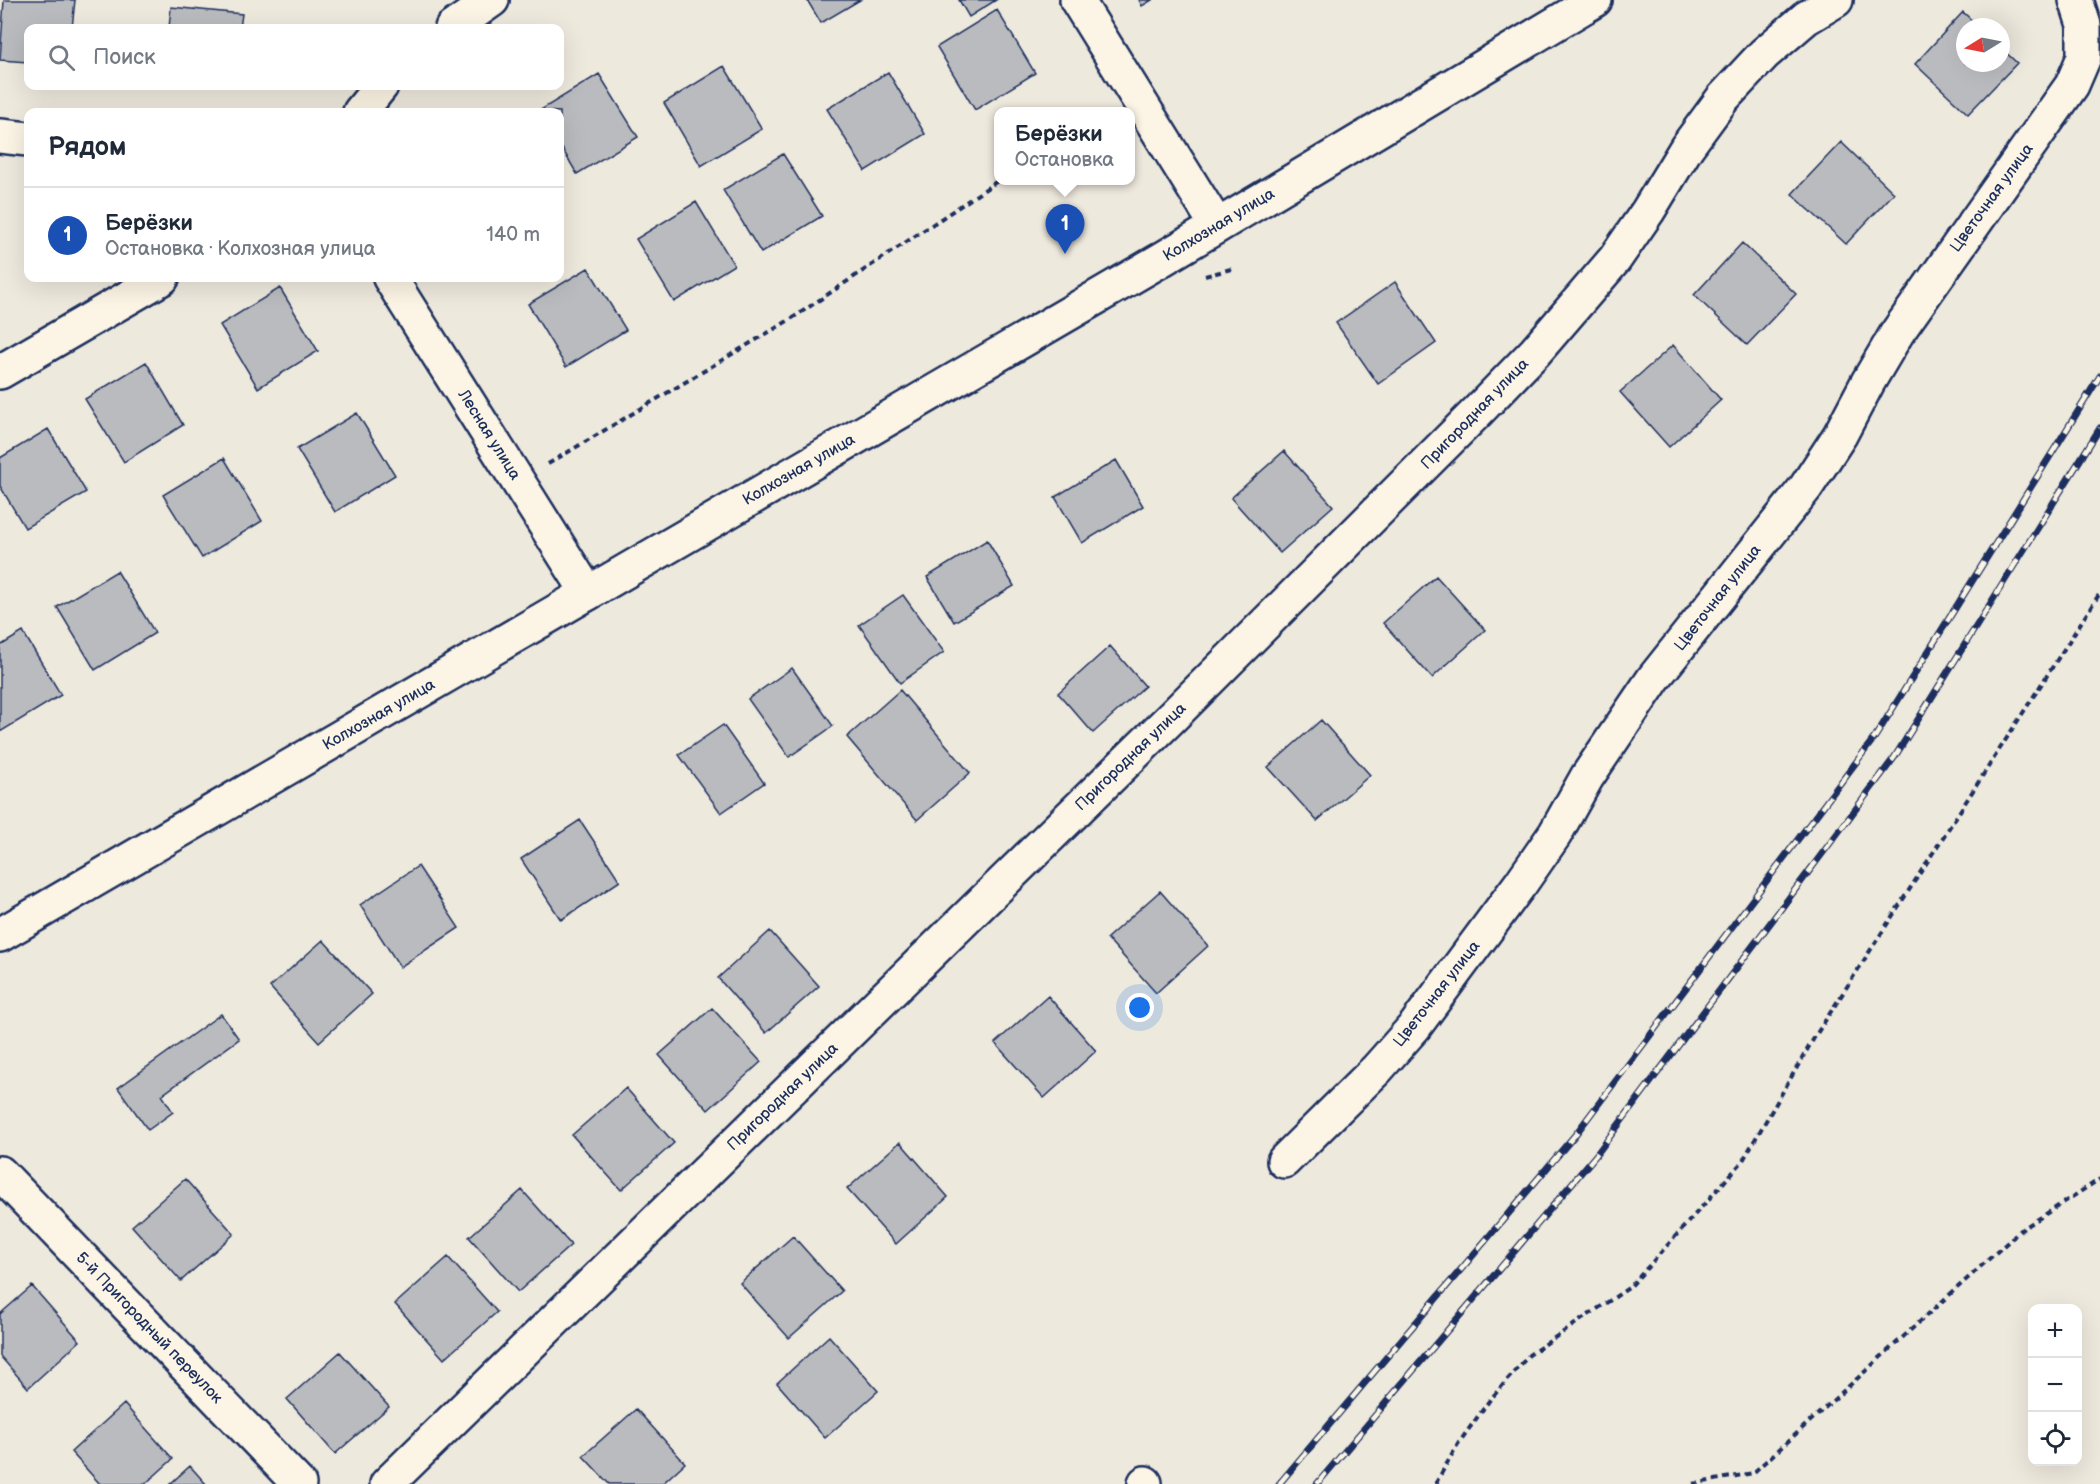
<!DOCTYPE html>
<html lang="ru">
<head>
<meta charset="utf-8">
<style>
  :root { --surface:#fff; --page:#f2f2f3; --text:#1f2937; --muted:#747a83; --line:#e0e1e3; --accent:#1f6fb2 }
  body { margin:0; font-family:"Balsamiq Sans",sans-serif; background:var(--page); color:var(--text) }
  .controls { position:absolute; right:18px; bottom:18px; display:grid; overflow:hidden; border-radius:12px; box-shadow:0 6px 24px #0002 }
  .controls button { width:54px; height:54px; display:grid; place-items:center; padding:0; border:0; border-bottom:2px solid var(--line); background:var(--surface); color:var(--text); font:30px sans-serif }
  .compass { position:absolute; left:1956px; top:18px; width:54px; height:54px; border-radius:50%; background:var(--surface); box-shadow:0 6px 24px #0002; rotate:260deg }
  .you { position:absolute; left:1140px; top:1008px; width:21px; height:21px; margin:-15px; border:4px solid #fff; border-radius:50%; background:#1a73e8; box-shadow:0 0 0 9px #1a73e833 }
  .badge { display:grid; place-items:center; width:39px; height:39px; border-radius:50%; background:var(--accent); color:#fff; font-size:20px; font-weight:700 }
  .pin { position:absolute; translate:-50% -50px; filter:drop-shadow(0 2px 3px #0008) }
  .pin::after { content:''; position:absolute; top:32px; width:21px; height:18px; background:inherit; clip-path:polygon(0 0,100% 0,50% 100%) }
  .popup { position:absolute; left:994px; top:107px; width:141px; height:78px; box-sizing:border-box; display:grid; place-content:center; border-radius:12px; background:var(--surface); filter:drop-shadow(0 2px 4px #0005); font-size:20px; white-space:nowrap; color:var(--muted) }
  .popup b { font-size:22px; color:var(--text) }
  .popup::after { content:''; position:absolute; left:50%; top:100%; margin-left:-12px; border:12px solid transparent; border-top-color:var(--surface) }
  .list { margin:0; padding:0; list-style:none }
  h2 { display:flex; justify-content:space-between; align-items:center; height:78px; margin:0; padding:0 24px; font-size:26px }
  h2 small { font-size:20px; font-weight:400; color:var(--muted) }
  .list li { display:grid; grid-template-columns:39px 1fr auto; gap:18px; align-items:center; box-sizing:border-box; height:96px; padding:0 24px; border-top:2px solid var(--line) }
  .list b { display:block; font-size:22px; white-space:nowrap }
  .list p { margin:0; font-size:20px; white-space:nowrap; color:var(--muted) }
  .list em { font-size:20px; font-style:normal; color:var(--muted) }
  .icon { flex:none; width:33px; height:33px; fill:none; stroke:currentColor; stroke-width:2; stroke-linecap:round; stroke-linejoin:round }
  .map { position:relative; flex:none; width:2100px; height:1484px; overflow:hidden }
  .search { position:absolute; background:var(--surface); box-shadow:0 6px 24px #0002; left:24px; top:24px; width:540px; height:66px; display:flex; align-items:center; gap:15px; box-sizing:border-box; padding:0 21px; border-radius:12px; color:var(--muted); font-size:22px }
  .panel { position:absolute; background:var(--surface); box-shadow:0 6px 24px #0002; left:24px; top:108px; width:540px; height:174px; border-radius:12px }
  .map>svg:first-child { display:block }
  .building { fill:#babbbe; stroke:#1b2f5e; stroke-width:1.5 }
  .lines { fill:none; stroke-linecap:round; stroke-linejoin:round }
  .minor-casing { stroke:#1b2f5e; stroke-width:38 }
  .secondary-casing { stroke:#1b2f5e; stroke-width:38 }
  .path { stroke:#1b2f5e; stroke-width:4; stroke-dasharray:6 4.5; stroke-linecap:butt }
  .minor { stroke:#fcf5e5; stroke-width:33 }
  .secondary { stroke:#fcf5e5; stroke-width:33 }
  .rail-casing { stroke:#1b2f5e; stroke-width:7 }
  .rail { stroke:#fcf5e5; stroke-width:4.5; stroke-dasharray:14; stroke-linecap:butt }
  .labels { text-anchor:middle; dominant-baseline:central; stroke-width:4.5; stroke-linejoin:round; paint-order:stroke }
  .street-label { font-size:16px; fill:#1b2f5e; stroke:#fcf5e5 }
</style>
</head>
<body>
<div class="map">
<svg width="2100" height="1484" viewBox="0 0 2100 1484">
  <rect width="100%" height="100%" fill="#eee9dd"/>
  <filter id="ink" filterUnits="userSpaceOnUse"><feTurbulence type="fractalNoise" baseFrequency=".0167" numOctaves="2"/><feDisplacementMap in="SourceGraphic" scale="12" xChannelSelector="R" yChannelSelector="G"/><feConvolveMatrix kernelMatrix="1 2 1 2 8 2 1 2 1" color-interpolation-filters="sRGB"/></filter>
  <g filter="url(#ink)">
    <path class="building" d="M 4,0 L 75,0 L 72,28 L 28,28 L 28,62 L 0,60 Z
      M 807,0 L 860,0 L 821,23 Z
      M 959,0 L 996,0 L 969,17 Z
      M 1139,0 L 1152,0 L 1142,6 Z
      M 171,7 L 242,14 L 240,28 L 169,28 Z
      M 997,10 L 1035,73 L 975,110 L 937,47 Z
      M 1963,12 L 1979,27 L 1965,27 L 1965,63 L 2001,63 L 2001,48 L 2017,63 L 1968,114 L 1915,64 Z
      M 724,66 L 762,129 L 701,166 L 664,103 Z
      M 888,72 L 925,134 L 865,171 L 827,109 Z
      M 599,74 L 638,137 L 577,174 L 560,145 L 560,112 L 539,111 Z
      M 1841,142 L 1894,193 L 1846,244 L 1792,194 Z
      M 783,154 L 822,216 L 761,253 L 723,190 Z
      M 696,202 L 734,265 L 674,302 L 636,239 Z
      M 1742,243 L 1796,294 L 1747,345 L 1694,295 Z
      M 588,268 L 626,330 L 566,367 L 528,304 Z
      M 1395,282 L 1436,343 L 1378,384 L 1336,323 Z
      M 280,288 L 318,351 L 258,388 L 220,325 Z
      M 1673,345 L 1721,400 L 1669,447 L 1620,392 Z
      M 146,362 L 183,425 L 124,462 L 85,399 Z
      M 357,413 L 395,475 L 335,512 L 297,449 Z
      M 48,429 L 86,492 L 25,528 L 0,486 L 0,458 Z
      M 1284,451 L 1333,506 L 1280,553 L 1231,498 Z
      M 224,458 L 262,521 L 202,558 L 163,495 Z
      M 1116,460 L 1143,506 L 1082,543 L 1055,497 Z
      M 987,540 L 1014,586 L 954,622 L 927,577 Z
      M 117,571 L 155,633 L 95,670 L 57,607 Z
      M 1436,576 L 1485,630 L 1432,678 L 1383,623 Z
      M 903,595 L 944,652 L 900,683 L 859,625 Z
      M 23,632 L 61,695 L 0,732 L 0,646 Z
      M 1110,646 L 1145,686 L 1093,733 L 1058,693 Z
      M 792,668 L 833,726 L 789,757 L 748,699 Z
      M 900,690 L 970,773 L 917,820 L 847,737 Z
      M 1321,720 L 1370,775 L 1317,821 L 1268,767 Z
      M 723,725 L 764,783 L 721,813 L 679,755 Z
      M 580,820 L 620,881 L 561,920 L 521,859 Z
      M 418,866 L 459,928 L 400,967 L 360,905 Z
      M 1160,891 L 1208,946 L 1156,993 L 1107,938 Z
      M 770,931 L 819,986 L 766,1033 L 718,978 Z
      M 323,940 L 372,994 L 319,1042 L 270,987 Z
      M 1048,996 L 1096,1051 L 1044,1098 L 995,1043 Z
      M 712,1008 L 761,1062 L 708,1110 L 659,1055 Z
      M 221,1014 L 239,1039 L 162,1095 L 173,1112 L 148,1130 L 118,1088 Z
      M 626,1088 L 674,1143 L 621,1190 L 572,1135 Z
      M 900,1142 L 948,1197 L 896,1244 L 847,1189 Z
      M 185,1179 L 234,1234 L 181,1281 L 132,1226 Z
      M 522,1190 L 571,1245 L 518,1292 L 469,1237 Z
      M 793,1236 L 842,1291 L 789,1338 L 740,1283 Z
      M 448,1257 L 497,1312 L 444,1359 L 395,1304 Z
      M 32,1286 L 80,1341 L 28,1388 L 0,1356 L 0,1314 Z
      M 829,1336 L 878,1391 L 825,1438 L 777,1383 Z
      M 340,1352 L 389,1407 L 335,1454 L 287,1399 Z
      M 124,1404 L 173,1459 L 145,1484 L 100,1484 L 71,1452 Z
      M 636,1409 L 685,1463 L 662,1484 L 609,1484 L 583,1456 Z
      M 190,1466 L 206,1484 L 170,1484 Z"/>
    <g class="lines">
      <g class="minor-casing">
        <path id="minor" d="M 1077,0 L 1217,226
          M 452,28 L 492,0
          M 360,112 L 381,86
          M 0,136 L 28,139
          M 390,278 L 588,593
          M 0,372 L 162,278
          M 1284,1161 L 1377,1069 L 1415,1026 L 1521,883 L 1555,834 L 1587,777 L 1654,678 L 1806,487 L 1840,435 L 1868,382 L 1897,333 L 2072,85 L 2084,57 L 2084,25 L 2076,0
          M 0,1173 L 299,1484
          M 387,1484 L 1172,717 L 1477,412 L 1535,352 L 1615,259 L 1648,211 L 1687,147 L 1723,98 L 1764,54 L 1806,18 L 1836,0
          M 1145,1484 L 1145,1483"/>
      </g>
      <g class="secondary-casing">
        <path id="secondary" d="M 0,935 L 1159,261 L 1595,0"/>
      </g>
      <path class="path" d="M 1205,276 L 1231,269
        M 548,464 L 791,319 L 999,180
        M 1437,1484 L 1437,1481 L 1458,1444 L 1489,1401 L 1529,1355 L 1630,1287 L 1742,1162 L 1814,1038 L 2100,593
        M 1693,1484 L 1753,1473 L 2021,1230 L 2100,1179"/>
      <use href="#minor" class="minor"/>
      <use href="#secondary" class="secondary"/>
      <g class="rail-casing">
        <path id="rail" d="M 1279,1484 L 1575,1135 L 1875,737 L 2100,376
          M 1317,1484 L 1596,1155 L 1894,758 L 2100,428"/>
      </g>
      <use href="#rail" class="rail"/>
    </g>
  </g>
  <g class="labels">
    <g class="street-label">
      <text transform="translate(1992 198) rotate(-54)">Цветочная улица</text>
      <text transform="translate(1219 225) rotate(-31)">Колхозная улица</text>
      <text transform="translate(1475 414) rotate(-46)">Пригородная улица</text>
      <text transform="translate(489 435) rotate(58)">Лесная улица</text>
      <text transform="translate(799 470) rotate(-30)">Колхозная улица</text>
      <text transform="translate(1718 598) rotate(-52)">Цветочная улица</text>
      <text transform="translate(379 715) rotate(-30)">Колхозная улица</text>
      <text transform="translate(1131 757) rotate(-44)">Пригородная улица</text>
      <text transform="translate(1437 994) rotate(-52)">Цветочная улица</text>
      <text transform="translate(783 1097) rotate(-44)">Пригородная улица</text>
      <text transform="translate(149 1328) rotate(46)">5-й Пригородный переулок</text>
    </g>
  </g>
</svg>
<div class="controls">
<button>+</button>
<button>−</button>
<button><svg class="icon" aria-label="locate" viewBox="0 0 24 24"><circle cx="12" cy="12" r="6"/><path d="M12 2v4M12 18v4M2 12h4M18 12h4"/></svg></button>
</div>
<svg class="compass" viewBox="-18 -18 36 36"><path d="M0-13l5 13h-10z" fill="#e53935"/><path d="M0 13l5-13h-10z" fill="#747a83"/></svg>
<div class="you"></div>
<div class="pin badge" style="left:1065px;top:254px;background:#1a4fb4">1</div>
<div class="popup"><b>Берёзки</b>Остановка</div>
<div class="search"><svg class="icon" aria-label="search" viewBox="0 0 24 24"><circle cx="10" cy="10" r="6"/><path d="M15 15l6 6"/></svg>Поиск</div>
<section class="panel">
<h2>Рядом<small></small></h2>
<ul class="list">
<li><span class="badge" style="background:#1a4fb4">1</span><div><b>Берёзки</b><p>Остановка · Колхозная улица</p></div><em>140 m</em></li>
</ul>
</section>
</div>
</body>
</html>
